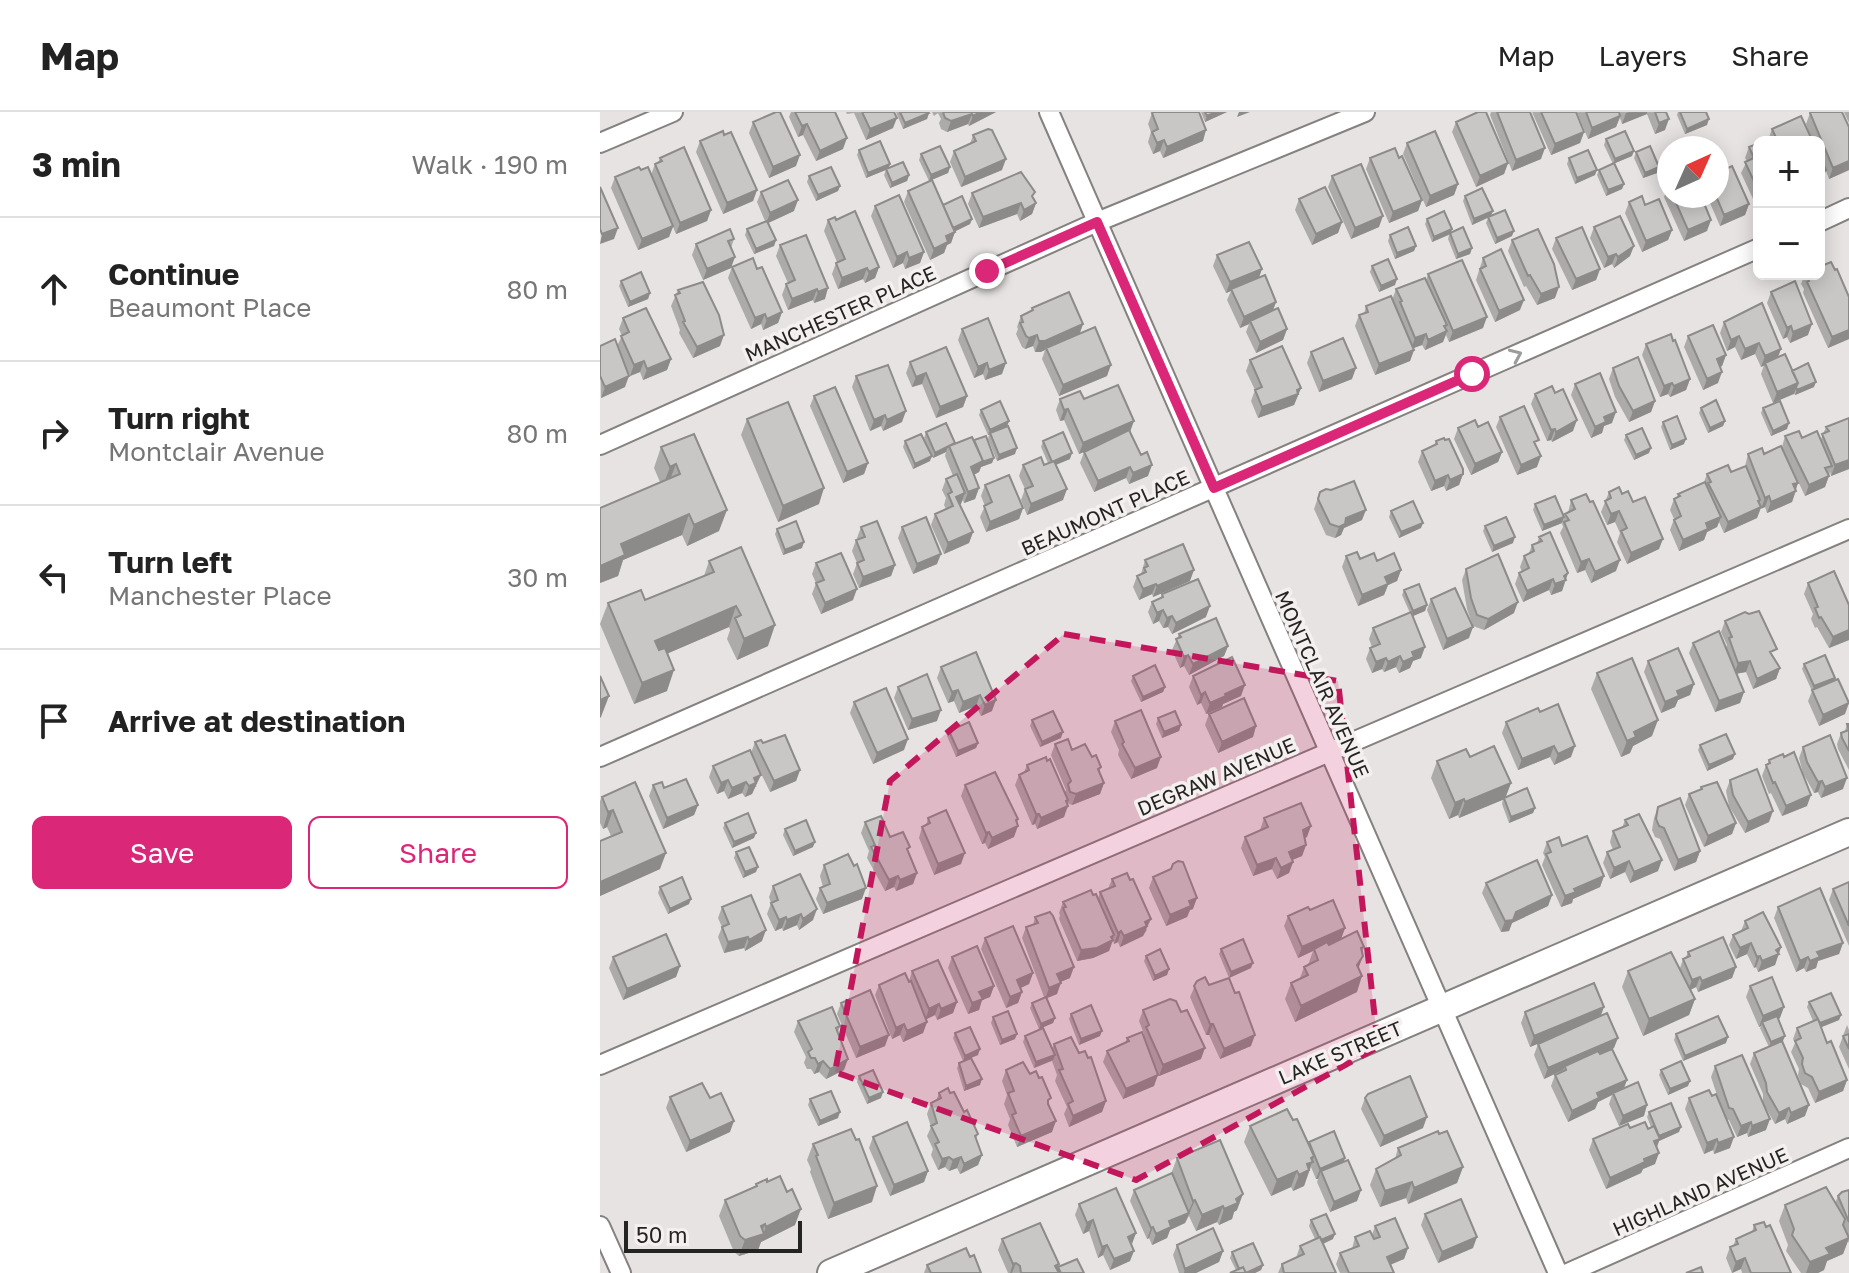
<!DOCTYPE html>
<html lang="en">
<head>
<meta charset="utf-8">
<style>
  :root { --surface:#fff; --page:#f6f6f6; --text:#222; --muted:#767676; --line:#e0e0e0; --accent:#db2777 }
  body { margin:0; font-family:"Golos Text",sans-serif; background:var(--page); color:var(--text) }
  .controls { position:absolute; right:24px; top:24px; display:grid; overflow:hidden; border-radius:12px; box-shadow:0 4px 20px #0003 }
  .controls button { width:72px; height:72px; display:grid; place-items:center; padding:0; border:0; border-bottom:2px solid var(--line); background:var(--surface); color:var(--text); font:40px sans-serif }
  .compass { position:absolute; left:1057px; top:24px; width:72px; height:72px; border-radius:50%; background:var(--surface); box-shadow:0 4px 20px #0003; rotate:45deg }
  .scale { position:absolute; left:24px; bottom:20px; width:178px; box-sizing:border-box; padding-left:8px; border:4px solid #252423; border-top:0; font-size:22px; line-height:28px; white-space:nowrap; color:#252423; -webkit-text-stroke:6px #f4f0ef; paint-order:stroke }
  .stop { position:absolute; width:24px; height:24px; margin:-18px; border:6px solid #db2777; border-radius:50%; background:#fff }
  .stop.end { background:#db2777; border-color:#fff; box-shadow:0 2px 8px #0008 }
  .list { margin:0; padding:0; list-style:none }
  h2 { display:flex; justify-content:space-between; align-items:center; height:104px; margin:0; padding:0 32px; font-size:34px }
  h2 small { font-size:26px; font-weight:400; color:var(--muted) }
  .list li { display:grid; grid-template-columns:52px 1fr auto; gap:24px; align-items:center; box-sizing:border-box; height:144px; padding:0 32px; border-top:2px solid var(--line) }
  .list b { display:block; font-size:30px; white-space:nowrap }
  .list p { margin:0; font-size:26px; white-space:nowrap; color:var(--muted) }
  .list em { font-size:26px; font-style:normal; color:var(--muted) }
  .actions { display:flex; gap:16px; padding:24px 32px }
  .actions a { flex:1; padding:18px 0; border:2px solid var(--accent); border-radius:12px; text-align:center; font-size:28px; color:var(--accent) }
  .actions .main { background:var(--accent); color:#fff }
  .icon { flex:none; width:44px; height:44px; fill:none; stroke:currentColor; stroke-width:2; stroke-linecap:round; stroke-linejoin:round }
  .map { position:relative; flex:none; width:1249px; height:1161px; overflow:hidden }
  header { display:flex; align-items:center; gap:48px; box-sizing:border-box; height:112px; padding:0 40px; background:var(--surface); border-bottom:2px solid var(--line) }
  header strong { font-size:38px }
  nav { display:flex; gap:44px; margin-inline-start:auto; font-size:28px }
  main { display:flex }
  aside { flex:1; background:var(--surface) }
  .map>svg:first-child { display:block }
  .lines { fill:none; stroke-linecap:round; stroke-linejoin:round }
  .street-casing { stroke:#84817f; stroke-width:22 }
  .secondary-casing { stroke:#84817f; stroke-width:30 }
  .street { stroke:#fff; stroke-width:18 }
  .secondary { stroke:#fff; stroke-width:26 }
  .wall { fill:#adaba9 }
  .shaded-wall { fill:#8d8b8a }
  .building { fill:#c9c7c5; stroke:#8d8b8a; stroke-width:2 }
  .oneway { stroke:#9d9c9c }
  .route { stroke:#db2777; stroke-width:10 }
  .marked { fill:#c2185b; fill-opacity:0.2; stroke:#c2185b; stroke-width:6; stroke-dasharray:16 10; stroke-linejoin:round }
  .labels { text-anchor:middle; dominant-baseline:central; stroke-width:7; stroke-linejoin:round; paint-order:stroke }
  .street-label { font-size:20px; fill:#252423; stroke:#f4f0ef }
</style>
</head>
<body>
<header>
<strong>Map</strong>
<nav><a>Map</a><a>Layers</a><a>Share</a></nav>
</header>
<main>
<aside>
<h2>3 min<small>Walk · 190 m</small></h2>
<ul class="list">
<li><svg class="icon" aria-label="ahead" viewBox="0 0 24 24"><path d="M12 20V5M6 11l6-6 6 6"/></svg><div><b>Continue</b><p>Beaumont Place</p></div><em>80 m</em></li>
<li><svg class="icon" aria-label="right" viewBox="0 0 24 24"><path d="M7 20v-9h11M14 6l5 5-5 5"/></svg><div><b>Turn right</b><p>Montclair Avenue</p></div><em>80 m</em></li>
<li><svg class="icon" aria-label="left" viewBox="0 0 24 24"><path d="M17 20v-9H6M10 6l-5 5 5 5"/></svg><div><b>Turn left</b><p>Manchester Place</p></div><em>30 m</em></li>
<li><svg class="icon" aria-label="arrive" viewBox="0 0 24 24"><path d="M6 21V4h12l-3 4 3 4H6"/></svg><div><b>Arrive at destination</b></div></li>
</ul>
<div class="actions"><a class="main">Save</a><a>Share</a></div>
</aside>
<div class="map">
<svg width="1249" height="1161" viewBox="0 0 1249 1161">
  <rect width="100%" height="100%" fill="#e6e3e2"/>
  <g class="lines">
    <g class="street-casing">
      <path id="street" d="M 449,0 L 958,1161
        M 0,31 L 73,0
        M 1219,110 L 1249,96
        M 0,333 L 497,110 L 765,0
        M 0,645 L 1159,136
        M 0,953 L 1249,417
        M 0,1114 L 21,1161
        M 968,1161 L 1249,1036"/>
    </g>
    <g class="secondary-casing">
      <path id="secondary" d="M 231,1161 L 1249,720"/>
    </g>
    <use href="#street" class="street"/>
    <use href="#secondary" class="secondary"/>
  </g>
  <path class="wall" d="M 191,0 L 235,0 L 243,37 L 216,49 L 203,23 L 198,25 L 189,5 Z
    M 246,0 L 294,0 L 293,16 L 266,28 L 254,1 L 247,2 Z
    M 296,0 L 328,0 L 329,1 L 327,7 L 303,17 Z
    M 332,0 L 396,0 L 369,14 L 368,12 L 347,20 L 341,17 L 339,11 L 341,7 L 338,1 L 334,4 Z
    M 601,0 L 627,0 L 605,10 Z
    M 891,0 L 930,0 L 941,47 L 912,59 L 890,3 Z
    M 932,0 L 976,0 L 984,20 L 980,31 L 951,43 Z
    M 977,0 L 1066,0 L 1065,18 L 1055,22 L 1047,2 L 1022,12 L 1020,6 L 1016,15 L 988,27 Z
    M 1078,0 L 1106,0 L 1107,13 L 1085,22 L 1077,3 Z
    M 1244,0 L 1249,0 L 1249,11 Z
    M 552,1 L 603,29 L 563,46 L 560,39 L 553,42 L 548,30 L 551,20 L 548,12 Z
    M 1210,1 L 1249,15 L 1249,58 L 1229,67 L 1226,59 L 1222,69 L 1219,43 L 1219,30 L 1213,30 L 1206,12 Z
    M 153,10 L 196,54 L 169,66 L 149,21 Z
    M 856,10 L 908,51 L 904,62 L 876,75 L 852,20 Z
    M 1172,17 L 1213,30 L 1169,30 L 1168,28 Z
    M 373,23 L 402,58 L 361,75 L 350,50 L 354,39 L 370,32 Z
    M 1006,27 L 1032,44 L 1015,51 L 1024,72 L 1022,77 L 1006,84 L 997,63 L 999,58 L 1013,52 L 1004,33 Z
    M 100,29 L 157,78 L 153,89 L 123,102 L 96,40 Z
    M 807,31 L 858,72 L 854,83 L 826,95 L 803,42 Z
    M 1159,31 L 1159,87 L 1154,89 L 1141,61 L 1147,49 L 1145,46 L 1149,35 Z
    M 259,38 L 290,52 L 288,57 L 309,63 L 307,69 L 290,76 L 284,63 L 286,58 L 266,66 L 257,43 Z
    M 1036,40 L 1059,55 L 1057,61 L 1043,66 L 1034,46 Z
    M 321,42 L 350,55 L 348,61 L 329,69 L 319,48 Z
    M 60,46 L 111,98 L 107,109 L 76,122 L 73,115 L 69,125 L 38,138 L 11,76 L 15,65 L 41,58 L 51,63 L 55,52 L 58,51 Z
    M 770,46 L 799,46 L 822,88 L 818,99 L 789,111 L 766,57 Z
    M 969,46 L 995,63 L 975,72 L 967,52 Z
    M 209,64 L 240,74 L 238,79 L 216,89 L 207,70 Z
    M 732,64 L 779,115 L 751,127 L 728,75 Z
    M 1069,73 L 1069,84 L 1101,84 L 1107,119 L 1084,129 L 1064,85 Z
    M 308,79 L 343,93 L 372,107 L 370,112 L 355,119 L 351,131 L 347,133 L 344,141 L 330,148 L 304,90 Z
    M 161,80 L 194,99 L 168,111 L 176,128 L 174,134 L 154,142 L 145,123 L 147,117 L 165,109 L 157,90 Z
    M 372,81 L 433,86 L 436,91 L 432,102 L 420,109 L 417,102 L 379,116 L 368,92 Z
    M 865,84 L 912,124 L 895,132 L 886,111 L 888,106 L 872,113 L 863,89 Z
    M 1107,84 L 1117,84 L 1149,92 L 1145,103 L 1120,114 Z
    M 699,87 L 742,110 L 738,121 L 712,133 L 695,98 Z
    M 1029,90 L 1045,93 L 1072,118 L 1068,128 L 1042,140 L 1025,101 Z
    M 275,94 L 324,140 L 320,151 L 305,157 L 303,151 L 293,156 L 271,104 Z
    M 827,107 L 852,117 L 851,121 L 872,136 L 870,142 L 856,147 L 848,127 L 849,123 L 832,130 L 825,112 Z
    M 228,108 L 236,108 L 279,155 L 275,166 L 265,171 L 263,167 L 238,177 L 232,162 L 236,151 L 237,150 L 224,119 Z
    M 994,115 L 1030,144 L 1014,156 L 1012,152 L 1004,156 L 990,126 Z
    M 790,123 L 816,134 L 814,139 L 795,147 L 788,129 Z
    M 956,126 L 1000,157 L 996,168 L 972,178 L 952,137 Z
    M 134,127 L 131,136 L 131,156 L 103,168 L 92,143 L 96,132 Z
    M 912,128 L 955,186 L 937,193 L 926,174 L 924,175 L 908,139 Z
    M 180,133 L 225,187 L 214,191 L 213,188 L 188,198 L 182,183 L 186,172 L 188,171 L 176,144 Z
    M 617,143 L 662,157 L 659,165 L 676,190 L 673,198 L 687,217 L 683,228 L 656,241 L 646,220 L 649,212 L 640,216 L 627,188 L 631,179 L 626,181 L 613,154 Z
    M 883,146 L 920,198 L 895,210 L 876,168 Z
    M 772,154 L 795,173 L 779,180 L 770,160 Z
    M 132,155 L 157,157 L 182,200 L 178,211 L 163,218 L 161,212 L 151,217 L 128,166 Z
    M 828,162 L 883,216 L 849,230 L 846,223 L 843,230 L 825,238 L 822,233 L 813,236 L 814,238 L 810,249 L 775,263 L 755,214 L 759,203 L 764,202 L 766,194 L 792,188 L 796,177 L 826,169 Z
    M 1205,162 L 1219,162 L 1249,185 L 1249,227 L 1228,236 L 1203,181 L 1204,177 L 1201,172 Z
    M 21,169 L 50,181 L 48,187 L 28,195 L 19,174 Z
    M 78,178 L 120,234 L 93,246 L 79,221 L 80,218 L 71,194 Z
    M 1171,180 L 1208,223 L 1190,231 L 1187,225 L 1183,227 L 1167,191 Z
    M 1162,191 L 1177,246 L 1214,275 L 1195,283 L 1194,281 L 1173,291 L 1161,262 L 1164,253 L 1161,255 L 1155,242 L 1141,248 L 1135,235 L 1127,239 L 1120,221 L 1124,210 Z
    M 432,196 L 483,212 L 480,221 L 507,264 L 459,284 L 442,247 L 445,238 L 435,240 L 433,234 L 425,237 L 422,235 L 416,222 L 418,217 L 417,215 L 421,204 L 431,199 Z
    M 23,206 L 71,247 L 67,258 L 43,268 L 40,260 L 30,264 L 21,244 L 25,275 L 1,286 L 0,234 L 17,234 L 22,224 L 19,217 Z
    M 362,217 L 402,262 L 385,268 L 383,262 L 374,266 L 358,228 Z
    M 1088,224 L 1126,243 L 1122,254 L 1120,255 L 1118,271 L 1103,278 L 1084,235 Z
    M 1046,232 L 1090,267 L 1086,278 L 1070,285 L 1068,282 L 1060,285 L 1042,243 Z
    M 711,240 L 752,267 L 719,280 L 707,251 Z
    M 650,248 L 701,276 L 694,293 L 658,306 L 651,289 L 655,278 L 646,259 Z
    M 310,250 L 367,284 L 363,295 L 336,306 L 322,272 L 312,275 L 306,261 Z
    M 1013,256 L 1055,289 L 1051,300 L 1029,310 L 1015,285 L 1009,267 Z
    M 256,264 L 302,310 L 283,319 L 281,314 L 270,319 L 252,275 Z
    M 975,272 L 1012,311 L 1004,314 L 1002,321 L 991,326 L 971,283 Z
    M 935,282 L 973,319 L 952,330 L 951,328 L 947,329 L 931,292 Z
    M 214,284 L 268,351 L 264,362 L 243,371 L 210,294 Z
    M 460,287 L 484,287 L 530,319 L 548,364 L 529,372 L 526,366 L 494,380 L 480,351 L 484,340 L 493,336 L 479,342 L 464,308 L 460,309 L 456,298 Z
    M 1101,296 L 1125,309 L 1123,314 L 1108,321 L 1099,301 Z
    M 1163,296 L 1187,317 L 1171,324 L 1161,301 Z
    M 381,298 L 407,315 L 415,342 L 397,349 L 388,327 L 389,323 L 388,323 L 379,303 Z
    M 900,305 L 937,355 L 917,363 L 896,315 Z
    M 147,307 L 219,392 L 178,410 L 141,323 Z
    M 1063,310 L 1084,332 L 1070,338 L 1061,315 Z
    M 878,315 L 902,340 L 898,350 L 871,363 L 854,327 L 858,316 Z
    M 1226,315 L 1249,357 L 1231,364 L 1230,360 L 1225,375 L 1205,384 L 1189,350 L 1196,379 L 1192,390 L 1167,401 L 1165,395 L 1161,396 L 1157,406 L 1124,421 L 1119,410 L 1117,415 L 1107,420 L 1104,428 L 1079,439 L 1070,418 L 1074,407 L 1070,398 L 1074,387 L 1077,385 L 1078,382 L 1104,370 L 1107,362 L 1131,360 L 1145,354 L 1148,342 L 1164,342 L 1182,335 L 1185,324 L 1221,327 Z
    M 326,320 L 355,331 L 374,328 L 394,346 L 392,351 L 381,355 L 379,360 L 374,363 L 379,376 L 375,387 L 364,391 L 363,388 L 360,392 L 373,420 L 369,431 L 344,442 L 331,413 L 335,402 L 346,397 L 344,393 L 346,386 L 342,378 L 346,367 L 353,364 L 345,344 L 346,340 L 333,346 L 324,326 Z
    M 94,322 L 119,419 L 87,434 L 82,423 L 23,448 L 18,464 L 0,471 L 60,370 L 54,356 L 61,335 Z
    M 1026,323 L 1049,341 L 1034,348 L 1024,328 Z
    M 305,329 L 330,349 L 313,357 L 303,335 Z
    M 443,329 L 470,347 L 456,353 L 463,388 L 427,403 L 421,388 L 425,377 L 419,364 L 423,353 L 444,353 L 448,351 L 441,335 Z
    M 836,329 L 863,362 L 859,373 L 846,379 L 844,374 L 831,379 L 818,350 L 822,339 L 834,334 Z
    M 385,373 L 423,396 L 419,407 L 386,420 L 380,405 L 385,394 L 381,384 Z
    M 720,380 L 762,408 L 744,416 L 741,423 L 735,426 L 726,423 L 714,397 Z
    M 1009,380 L 1022,382 L 1033,390 L 1059,437 L 1027,452 L 1017,430 L 1020,421 L 1015,410 L 1007,413 L 1001,400 Z
    M 971,388 L 1016,459 L 991,471 L 985,458 L 977,461 L 960,421 L 963,415 L 962,412 L 965,402 L 968,401 Z
    M 935,392 L 964,405 L 962,411 L 942,419 L 933,398 Z
    M 791,399 L 821,416 L 799,426 L 789,405 Z
    M 885,414 L 913,431 L 892,440 L 883,419 Z
    M 261,415 L 295,453 L 291,464 L 259,476 L 253,462 L 257,451 L 252,439 L 256,428 L 258,427 L 257,426 Z
    M 302,415 L 337,452 L 313,462 L 298,426 Z
    M 177,417 L 202,436 L 183,443 L 175,422 Z
    M 939,425 L 968,461 L 962,479 L 951,483 L 949,478 L 923,490 L 915,472 L 919,461 L 922,460 L 920,455 L 924,444 L 929,441 L 932,433 L 937,432 Z
    M 746,444 L 777,449 L 801,458 L 797,469 L 788,473 L 784,483 L 758,494 L 742,455 Z
    M 545,448 L 590,469 L 553,485 L 552,482 L 539,488 L 533,475 L 537,464 L 541,462 Z
    M 109,449 L 168,534 L 137,548 L 127,527 L 130,518 L 129,515 L 68,541 L 67,579 L 34,592 L 0,512 L 8,491 L 45,488 L 104,464 Z
    M 216,451 L 253,488 L 221,502 L 212,482 L 216,471 L 212,462 Z
    M 866,457 L 914,501 L 884,518 L 873,514 L 867,497 L 862,468 Z
    M 1208,471 L 1249,493 L 1249,528 L 1229,536 L 1217,515 L 1215,516 L 1211,507 L 1213,502 L 1204,482 Z
    M 804,478 L 827,493 L 825,499 L 812,504 L 821,546 L 813,549 L 810,556 L 799,561 L 796,555 L 784,560 L 782,557 L 772,561 L 766,547 L 770,536 L 772,535 L 769,527 L 773,516 L 810,501 L 802,483 Z
    M 562,482 L 606,505 L 572,522 L 568,515 L 563,516 L 559,509 L 553,512 L 548,500 L 552,490 L 561,486 Z
    M 831,487 L 869,526 L 843,538 L 827,498 Z
    M 1125,509 L 1174,546 L 1180,556 L 1176,567 L 1153,577 L 1146,560 L 1136,562 L 1144,580 L 1140,591 L 1115,600 L 1089,541 L 1093,531 L 1126,536 L 1127,533 L 1121,520 Z
    M 579,522 L 628,534 L 624,544 L 589,563 L 584,554 L 580,556 L 572,538 Z
    M 376,540 L 392,599 L 381,604 L 376,594 L 359,601 L 354,589 L 348,591 L 337,566 L 341,555 Z
    M 1048,549 L 1094,572 L 1090,583 L 1078,588 L 1075,595 L 1061,601 L 1044,560 Z
    M 1204,552 L 1235,566 L 1234,568 L 1245,602 L 1219,614 L 1208,589 L 1212,579 L 1202,557 Z
    M 997,561 L 1052,624 L 1033,634 L 1030,641 L 1021,645 L 991,577 Z
    M 533,564 L 565,575 L 563,580 L 541,590 L 531,569 Z
    M 593,564 L 641,584 L 623,592 L 622,595 L 606,602 L 601,591 L 597,593 L 589,575 Z
    M 298,575 L 337,609 L 308,618 L 294,586 Z
    M 254,590 L 304,638 L 273,652 L 250,601 Z
    M 938,596 L 971,645 L 954,653 L 950,645 L 918,658 L 902,621 L 906,610 Z
    M 609,602 L 656,614 L 653,625 L 618,641 L 605,613 Z
    M 558,606 L 581,613 L 579,619 L 562,626 L 556,612 Z
    M 432,608 L 461,626 L 440,635 L 430,614 Z
    M 515,609 L 557,656 L 531,667 L 518,643 L 519,638 L 511,620 Z
    M 1247,612 L 1249,612 L 1249,658 L 1238,637 L 1237,632 L 1241,621 L 1245,619 Z
    M 349,619 L 378,631 L 376,636 L 356,645 L 347,624 Z
    M 155,630 L 163,631 L 200,658 L 196,669 L 170,680 L 151,641 Z
    M 455,632 L 492,645 L 501,655 L 499,661 L 504,671 L 500,682 L 472,693 L 467,691 L 464,705 L 437,717 L 435,712 L 432,713 L 415,673 L 419,663 L 424,660 L 427,653 L 465,680 L 466,678 L 451,643 Z
    M 1100,633 L 1133,647 L 1107,659 L 1098,638 Z
    M 1203,635 L 1243,677 L 1221,686 L 1218,680 L 1214,681 L 1203,661 L 1199,646 Z
    M 870,645 L 911,671 L 905,685 L 935,696 L 933,701 L 909,711 L 902,692 L 903,687 L 859,706 L 858,703 L 849,707 L 831,666 L 837,649 Z
    M 1169,648 L 1207,694 L 1182,704 L 1171,681 L 1169,682 L 1162,664 L 1166,653 L 1168,652 Z
    M 113,654 L 157,674 L 155,675 L 152,682 L 145,685 L 142,681 L 128,687 L 124,679 L 117,682 L 109,665 Z
    M 1130,668 L 1169,710 L 1145,721 L 1129,694 L 1126,679 Z
    M 53,673 L 64,676 L 98,693 L 94,703 L 63,717 L 49,684 Z
    M 365,673 L 418,707 L 414,725 L 388,737 L 385,731 L 382,732 L 361,684 Z
    M 1101,675 L 1136,711 L 1132,722 L 1104,735 L 1085,693 L 1089,682 L 1100,678 Z
    M 2,685 L 60,757 L 0,784 L 0,729 L 11,724 L 7,715 L 3,717 L 0,711 L 0,689 Z
    M 1058,695 L 1100,739 L 1096,750 L 1074,759 L 1060,727 L 1055,725 L 1052,718 L 1054,706 Z
    M 328,706 L 361,752 L 334,763 L 319,726 L 322,715 L 326,714 Z
    M 664,706 L 707,725 L 704,726 L 706,733 L 702,744 L 692,748 L 693,750 L 689,761 L 677,767 L 672,757 L 653,764 L 641,736 L 645,725 L 660,718 Z
    M 1025,708 L 1058,759 L 1030,771 L 1025,760 L 1010,767 L 1003,751 L 1007,740 L 1013,738 L 1010,730 L 1013,719 L 1022,716 Z
    M 265,710 L 290,725 L 308,740 L 317,761 L 313,772 L 296,779 L 294,775 L 285,779 L 267,746 L 269,739 L 261,721 Z
    M 125,711 L 154,726 L 132,736 L 123,716 Z
    M 185,717 L 213,735 L 193,744 L 183,723 Z
    M 947,730 L 962,734 L 1004,764 L 1000,775 L 973,787 L 972,791 L 961,795 L 942,753 L 945,745 L 943,741 Z
    M 136,740 L 156,760 L 143,766 L 134,746 Z
    M 224,753 L 262,787 L 223,802 L 216,787 L 220,776 L 223,775 L 220,764 Z
    M 553,765 L 593,797 L 590,798 L 587,805 L 566,814 L 549,776 Z
    M 512,767 L 547,818 L 543,824 L 520,835 L 518,830 L 514,832 L 513,829 L 509,839 L 493,846 L 477,849 L 459,807 L 460,803 L 459,801 L 463,790 L 493,783 L 498,787 L 500,780 L 508,777 Z
    M 1249,770 L 1249,834 L 1229,788 L 1233,777 Z
    M 886,771 L 952,783 L 948,794 L 912,811 L 909,819 L 901,820 L 882,781 Z
    M 173,774 L 213,808 L 199,818 L 197,813 L 183,819 L 182,816 L 175,819 L 167,802 L 171,791 L 169,785 Z
    M 60,775 L 89,792 L 68,802 L 58,781 Z
    M 122,795 L 162,829 L 145,839 L 144,836 L 124,841 L 118,825 L 122,815 L 118,806 Z
    M 1178,795 L 1243,831 L 1239,842 L 1218,849 L 1216,856 L 1206,860 L 1204,856 L 1196,860 L 1174,806 Z
    M 710,798 L 745,816 L 741,827 L 764,835 L 758,856 L 757,880 L 695,910 L 685,887 L 691,871 L 700,866 L 704,855 L 708,853 L 713,839 L 698,846 L 684,814 L 688,804 Z
    M 435,805 L 470,866 L 460,870 L 457,882 L 446,886 L 455,906 L 453,911 L 439,917 L 430,896 L 432,891 L 444,885 L 422,826 L 426,815 L 433,813 Z
    M 1145,809 L 1181,835 L 1175,853 L 1158,860 L 1156,855 L 1154,856 L 1147,842 L 1136,847 L 1129,833 L 1133,823 L 1141,819 Z
    M 385,826 L 433,861 L 429,872 L 421,876 L 422,880 L 418,891 L 406,896 L 381,837 Z
    M 621,837 L 651,856 L 629,866 L 619,842 Z
    M 1088,840 L 1136,855 L 1132,866 L 1098,880 L 1096,875 L 1090,878 L 1095,887 L 1089,903 L 1043,924 L 1022,875 L 1028,859 L 1080,856 L 1083,847 L 1086,845 Z
    M 546,844 L 569,857 L 567,863 L 553,869 L 544,849 Z
    M 13,845 L 80,854 L 76,865 L 23,888 L 9,856 Z
    M 352,845 L 394,874 L 390,885 L 382,888 L 379,898 L 368,902 L 348,856 Z
    M 312,859 L 357,890 L 353,901 L 337,908 L 335,903 L 326,907 L 327,910 L 323,921 L 303,930 L 300,923 L 292,927 L 275,883 L 279,873 L 309,869 Z
    M 597,869 L 651,934 L 620,947 L 609,923 L 606,923 L 590,885 Z
    M 1150,874 L 1180,906 L 1178,907 L 1182,929 L 1205,1004 L 1187,1012 L 1185,1007 L 1175,1012 L 1163,991 L 1163,982 L 1150,952 L 1154,941 L 1169,935 L 1160,916 L 1161,914 L 1159,915 L 1146,885 Z
    M 1209,890 L 1241,903 L 1239,908 L 1221,915 L 1227,931 L 1247,968 L 1243,979 L 1215,991 L 1208,976 L 1201,972 L 1198,963 L 1199,957 L 1191,940 L 1195,931 L 1193,927 L 1197,916 L 1213,909 L 1207,895 Z
    M 241,891 L 285,934 L 256,946 L 237,902 Z
    M 543,898 L 601,947 L 559,964 L 557,959 L 554,974 L 523,987 L 503,950 L 507,939 L 525,931 L 527,926 L 543,923 L 544,922 L 539,909 Z
    M 925,900 L 1001,904 L 1014,936 L 1012,937 L 1023,977 L 1044,1004 L 1019,1014 L 1009,992 L 1012,983 L 998,990 L 995,997 L 968,1010 L 951,974 L 955,963 L 963,958 L 944,967 L 934,943 L 938,932 L 949,927 L 930,935 L 921,911 Z
    M 471,902 L 500,924 L 479,933 L 469,907 Z
    M 393,905 L 415,927 L 400,933 L 391,911 Z
    M 198,909 L 240,914 L 238,921 L 244,958 L 226,967 L 219,960 L 214,962 L 211,957 L 207,957 L 204,951 L 206,945 L 194,920 Z
    M 1247,913 L 1249,918 L 1249,957 L 1239,935 Z
    M 355,921 L 378,943 L 371,946 L 380,973 L 364,979 L 357,956 L 359,951 L 363,949 L 353,926 Z
    M 1076,922 L 1126,931 L 1083,949 L 1074,928 Z
    M 425,924 L 452,937 L 454,932 L 506,989 L 502,1000 L 469,1015 L 464,1002 L 467,995 L 455,969 L 457,963 L 452,949 L 434,956 L 423,930 Z
    M 1115,954 L 1166,1018 L 1148,1025 L 1147,1021 L 1137,1025 L 1129,1008 L 1126,1007 L 1130,1036 L 1114,1042 L 1113,1038 L 1104,1042 L 1085,997 L 1089,986 L 1112,984 L 1119,989 L 1111,965 Z
    M 406,958 L 449,993 L 452,1020 L 417,1035 L 408,1013 L 410,1007 L 404,992 L 407,983 L 402,969 Z
    M 1061,958 L 1088,974 L 1068,983 L 1059,963 Z
    M 259,964 L 281,986 L 267,992 L 257,970 Z
    M 339,981 L 350,981 L 378,1022 L 376,1027 L 382,1043 L 378,1053 L 360,1062 L 357,1056 L 349,1059 L 345,1055 L 338,1058 L 331,1043 L 333,1037 L 327,1024 L 331,1015 L 327,1002 L 331,991 L 336,989 Z
    M 70,985 L 110,986 L 130,1020 L 86,1040 L 66,996 Z
    M 765,986 L 823,1016 L 780,1035 L 761,997 Z
    M 210,987 L 238,1006 L 218,1014 L 208,993 Z
    M 1049,1000 L 1079,1020 L 1059,1029 L 1057,1035 L 1055,1052 L 1043,1057 L 1041,1061 L 1006,1077 L 989,1038 L 993,1027 L 1030,1016 L 1048,1017 L 1051,1015 L 1047,1005 Z
    M 693,1008 L 708,1032 L 745,1046 L 744,1049 L 761,1078 L 757,1089 L 730,1100 L 717,1070 L 718,1067 L 716,1067 L 711,1055 L 704,1074 L 693,1079 L 691,1075 L 671,1084 L 644,1030 L 650,1014 Z
    M 273,1025 L 328,1059 L 324,1070 L 290,1084 L 269,1036 Z
    M 213,1032 L 272,1090 L 228,1107 L 210,1060 L 211,1057 L 207,1048 Z
    M 798,1036 L 863,1055 L 857,1071 L 808,1092 L 806,1086 L 780,1095 L 770,1073 L 776,1057 L 795,1047 Z
    M 577,1046 L 637,1098 L 634,1100 L 632,1107 L 619,1113 L 617,1110 L 596,1119 L 589,1104 L 585,1111 L 570,1118 L 567,1126 L 552,1133 L 549,1126 L 547,1127 L 530,1089 L 534,1078 L 571,1062 Z
    M 167,1070 L 195,1113 L 161,1130 L 158,1138 L 139,1144 L 134,1140 L 119,1104 L 125,1088 L 155,1075 L 156,1072 Z
    M 1249,1078 L 1249,1131 L 1248,1129 L 1243,1142 L 1227,1149 L 1224,1158 L 1218,1161 L 1201,1161 L 1186,1139 L 1188,1133 L 1179,1109 L 1185,1093 L 1235,1091 L 1238,1084 Z
    M 479,1092 L 531,1132 L 530,1149 L 510,1158 L 503,1143 L 498,1146 L 489,1119 L 483,1122 L 475,1103 Z
    M 825,1102 L 873,1136 L 838,1151 L 821,1113 Z
    M 711,1108 L 733,1127 L 723,1132 L 736,1161 L 678,1161 L 682,1152 L 696,1146 L 700,1134 L 715,1127 L 709,1114 Z
    M 1154,1113 L 1191,1161 L 1142,1161 L 1141,1157 L 1132,1161 L 1126,1146 L 1130,1135 L 1133,1134 L 1136,1127 L 1152,1120 Z
    M 775,1114 L 808,1136 L 804,1147 L 790,1152 L 794,1161 L 740,1161 L 736,1152 L 740,1141 L 752,1137 L 755,1125 L 772,1123 Z
    M 402,1127 L 459,1152 L 457,1158 L 458,1155 L 484,1161 L 408,1161 L 398,1138 Z
    M 577,1133 L 623,1139 L 619,1150 L 596,1161 L 579,1161 L 573,1143 Z
    M 632,1140 L 663,1153 L 661,1158 L 655,1161 L 630,1161 L 636,1158 L 630,1146 Z
    M 370,1145 L 381,1161 L 324,1161 L 327,1153 Z"/>
  <path class="shaded-wall" d="M 380,0 L 396,0 L 369,14 L 373,4 Z
    M 616,0 L 627,0 L 605,10 L 607,4 Z
    M 639,0 L 650,0 L 637,5 Z
    M 1029,0 L 1047,0 L 1047,2 L 1022,12 L 1026,1 Z
    M 329,1 L 327,7 L 303,17 L 305,11 Z
    M 372,2 L 368,12 L 347,20 L 351,9 Z
    M 1020,4 L 1016,15 L 988,27 L 992,16 Z
    M 297,6 L 293,16 L 266,28 L 270,17 Z
    M 1069,7 L 1065,18 L 1055,22 L 1059,11 Z
    M 1109,7 L 1107,13 L 1085,22 L 1087,17 Z
    M 207,12 L 203,23 L 198,25 L 202,14 Z
    M 606,18 L 603,29 L 563,46 L 567,35 Z
    M 984,20 L 980,31 L 951,43 L 955,32 Z
    M 247,26 L 243,37 L 216,49 L 220,39 Z
    M 564,28 L 560,39 L 553,42 L 557,31 Z
    M 945,36 L 941,47 L 912,59 L 916,48 Z
    M 1034,39 L 1032,44 L 1013,52 L 1015,47 Z
    M 200,43 L 196,54 L 169,66 L 173,55 Z
    M 406,47 L 402,58 L 361,75 L 365,65 Z
    M 1249,49 L 1249,58 L 1229,67 L 1233,56 Z
    M 908,51 L 904,62 L 876,75 L 880,64 Z
    M 290,52 L 288,57 L 266,66 L 268,61 Z
    M 350,55 L 348,61 L 329,69 L 331,63 Z
    M 1059,55 L 1057,61 L 1043,66 L 1045,61 Z
    M 997,58 L 995,63 L 975,72 L 977,66 Z
    M 1226,58 L 1222,69 L 1219,70 L 1219,61 Z
    M 309,63 L 307,69 L 290,76 L 292,71 Z
    M 858,72 L 854,83 L 826,95 L 830,84 Z
    M 1024,72 L 1022,77 L 1006,84 L 1008,78 Z
    M 240,74 L 238,79 L 216,89 L 218,83 Z
    M 157,78 L 153,89 L 123,102 L 127,91 Z
    M 1158,78 L 1159,78 L 1159,87 L 1154,89 Z
    M 198,88 L 194,99 L 166,112 L 170,101 Z
    M 822,88 L 818,99 L 789,111 L 793,100 Z
    M 421,91 L 417,102 L 379,116 L 383,105 Z
    M 436,91 L 432,102 L 420,109 L 424,98 Z
    M 1149,92 L 1145,103 L 1120,114 L 1124,103 Z
    M 111,98 L 107,109 L 76,122 L 80,111 Z
    M 893,99 L 891,104 L 872,113 L 874,107 Z
    M 783,104 L 779,115 L 751,127 L 755,116 Z
    M 372,107 L 370,112 L 350,122 L 352,116 Z
    M 1111,108 L 1107,119 L 1084,129 L 1088,118 Z
    M 742,110 L 738,121 L 712,133 L 716,122 Z
    M 73,114 L 69,125 L 38,138 L 42,127 Z
    M 18,116 L 14,127 L 0,132 L 2,122 Z
    M 852,117 L 850,122 L 832,130 L 834,125 Z
    M 1072,118 L 1068,128 L 1042,140 L 1046,129 Z
    M 914,119 L 912,124 L 895,132 L 897,126 Z
    M 355,120 L 351,131 L 347,133 L 344,141 L 330,148 L 334,137 L 346,124 Z
    M 176,128 L 174,134 L 154,142 L 156,137 Z
    M 816,134 L 814,139 L 795,147 L 797,141 Z
    M 1034,134 L 1030,144 L 1014,156 L 1018,145 Z
    M 872,136 L 870,142 L 856,147 L 858,142 Z
    M 307,140 L 303,151 L 293,156 L 297,145 Z
    M 324,140 L 320,151 L 305,157 L 309,146 Z
    M 1016,142 L 1012,152 L 1004,156 L 1008,145 Z
    M 135,145 L 131,156 L 103,168 L 107,157 Z
    M 279,155 L 275,166 L 265,171 L 269,160 Z
    M 267,156 L 263,167 L 238,177 L 242,166 Z
    M 662,157 L 658,168 L 631,177 L 631,179 L 626,181 L 630,170 Z
    M 1000,157 L 996,168 L 972,178 L 976,167 Z
    M 797,167 L 795,173 L 779,180 L 781,174 Z
    M 959,175 L 955,186 L 937,193 L 941,182 Z
    M 228,176 L 225,187 L 214,191 L 218,180 Z
    M 217,177 L 213,188 L 188,198 L 192,187 Z
    M 50,181 L 48,187 L 28,195 L 30,190 Z
    M 924,188 L 920,198 L 895,210 L 899,199 Z
    M 676,190 L 672,201 L 650,209 L 649,212 L 640,216 L 644,205 Z
    M 182,200 L 178,211 L 163,218 L 167,207 Z
    M 165,202 L 161,212 L 151,217 L 155,206 Z
    M 887,205 L 883,216 L 849,230 L 853,219 Z
    M 483,212 L 479,223 L 446,236 L 445,238 L 441,240 L 435,240 L 439,229 Z
    M 1212,212 L 1208,223 L 1190,231 L 1193,220 Z
    M 847,213 L 844,220 L 847,219 L 843,230 L 825,238 L 828,228 Z
    M 1191,214 L 1187,225 L 1183,227 L 1187,216 Z
    M 687,217 L 683,228 L 656,241 L 660,230 Z
    M 1249,218 L 1249,227 L 1228,236 L 1232,225 Z
    M 826,222 L 822,233 L 811,237 L 815,226 Z
    M 124,223 L 120,234 L 93,246 L 97,235 Z
    M 437,223 L 433,234 L 425,237 L 429,226 Z
    M 1139,224 L 1135,235 L 1127,239 L 1131,228 Z
    M 1159,231 L 1155,242 L 1141,248 L 1145,237 Z
    M 1181,237 L 1177,248 L 1161,255 L 1165,244 Z
    M 814,238 L 810,249 L 775,263 L 779,252 Z
    M 1126,243 L 1122,254 L 1113,258 L 1117,247 Z
    M 71,247 L 67,258 L 43,268 L 47,257 Z
    M 44,249 L 40,260 L 30,264 L 34,253 Z
    M 387,251 L 383,262 L 374,266 L 378,255 Z
    M 406,251 L 402,262 L 385,268 L 389,258 Z
    M 511,253 L 507,264 L 459,284 L 463,273 Z
    M 756,256 L 752,267 L 719,280 L 723,269 Z
    M 1122,260 L 1118,271 L 1103,278 L 1107,267 Z
    M 326,261 L 322,272 L 312,275 L 316,265 Z
    M 29,264 L 25,275 L 1,286 L 5,275 Z
    M 1090,267 L 1086,278 L 1070,285 L 1074,274 Z
    M 1216,270 L 1214,275 L 1195,283 L 1197,278 Z
    M 1072,271 L 1068,282 L 1060,285 L 1064,274 Z
    M 1198,271 L 1194,282 L 1173,291 L 1177,280 Z
    M 701,276 L 694,293 L 658,306 L 662,295 Z
    M 367,284 L 363,295 L 336,306 L 340,295 Z
    M 1055,289 L 1051,300 L 1029,310 L 1033,299 Z
    M 468,297 L 464,308 L 460,309 L 464,298 Z
    M 306,299 L 302,310 L 283,319 L 287,308 Z
    M 1016,300 L 1012,311 L 1004,314 L 1002,321 L 991,326 L 995,315 L 1004,305 Z
    M 285,303 L 281,314 L 270,319 L 274,308 Z
    M 977,308 L 973,319 L 952,330 L 956,320 Z
    M 409,309 L 407,315 L 388,323 L 390,318 Z
    M 534,309 L 530,320 L 479,342 L 483,331 Z
    M 1125,309 L 1123,314 L 1108,321 L 1110,316 Z
    M 1189,311 L 1187,317 L 1171,324 L 1173,319 Z
    M 955,317 L 951,328 L 947,329 L 951,318 Z
    M 1086,327 L 1084,332 L 1070,338 L 1072,333 Z
    M 348,334 L 346,340 L 333,346 L 335,341 Z
    M 417,336 L 415,342 L 397,349 L 399,343 Z
    M 1051,336 L 1049,341 L 1034,348 L 1036,343 Z
    M 902,340 L 898,350 L 871,363 L 875,352 Z
    M 472,341 L 470,347 L 450,355 L 452,350 Z
    M 332,344 L 330,349 L 313,357 L 315,352 Z
    M 941,344 L 937,355 L 917,363 L 921,353 Z
    M 394,346 L 392,351 L 381,355 L 379,360 L 367,366 L 371,355 Z
    M 1249,348 L 1249,357 L 1231,364 L 1235,353 Z
    M 268,351 L 264,362 L 243,371 L 247,360 Z
    M 76,352 L 68,373 L 62,376 L 70,355 Z
    M 552,353 L 548,364 L 529,372 L 533,361 Z
    M 530,355 L 526,366 L 494,380 L 498,369 Z
    M 863,362 L 859,373 L 846,379 L 850,368 Z
    M 848,363 L 844,374 L 831,379 L 835,369 Z
    M 1229,364 L 1225,375 L 1205,384 L 1209,373 Z
    M 1198,371 L 1192,390 L 1167,401 L 1171,390 L 1193,372 Z
    M 224,376 L 219,392 L 178,410 L 183,394 Z
    M 379,376 L 375,387 L 364,391 L 368,380 Z
    M 467,377 L 463,388 L 427,403 L 431,392 Z
    M 365,381 L 361,392 L 352,396 L 356,385 Z
    M 1169,384 L 1165,395 L 1161,397 L 1165,386 Z
    M 1160,388 L 1157,397 L 1161,395 L 1157,406 L 1124,421 L 1128,410 Z
    M 423,396 L 419,407 L 386,420 L 390,410 Z
    M 127,398 L 119,419 L 87,434 L 94,413 Z
    M 766,398 L 762,408 L 744,416 L 741,423 L 735,426 L 739,415 L 746,406 Z
    M 1019,399 L 1015,410 L 1007,413 L 1011,402 Z
    M 89,402 L 82,423 L 23,448 L 18,464 L 0,471 L 0,454 L 21,432 Z
    M 964,405 L 962,411 L 942,419 L 944,413 Z
    M 1121,405 L 1117,415 L 1107,420 L 1104,428 L 1079,439 L 1083,428 L 1106,411 Z
    M 823,411 L 821,416 L 799,426 L 801,420 Z
    M 373,420 L 369,431 L 344,442 L 348,431 Z
    M 915,425 L 913,431 L 892,440 L 894,434 Z
    M 1063,427 L 1059,437 L 1027,452 L 1031,441 Z
    M 204,430 L 202,436 L 183,443 L 185,438 Z
    M 341,442 L 337,452 L 313,462 L 317,452 Z
    M 989,447 L 985,458 L 977,461 L 981,450 Z
    M 1020,448 L 1016,459 L 991,471 L 995,460 Z
    M 295,453 L 291,464 L 259,476 L 263,465 Z
    M 594,458 L 590,469 L 553,485 L 557,474 Z
    M 801,458 L 797,469 L 788,473 L 784,483 L 758,494 L 762,483 L 785,465 Z
    M 968,461 L 962,479 L 951,483 L 955,472 L 964,464 Z
    M 953,467 L 949,478 L 923,490 L 927,479 Z
    M 556,472 L 552,482 L 539,488 L 543,477 Z
    M 257,477 L 253,488 L 221,502 L 225,491 Z
    M 918,490 L 914,501 L 884,518 L 888,507 Z
    M 827,493 L 825,499 L 811,505 L 813,499 Z
    M 136,494 L 129,515 L 48,550 L 55,529 Z
    M 610,494 L 606,505 L 572,522 L 576,511 Z
    M 563,498 L 559,509 L 553,512 L 557,501 Z
    M 572,504 L 568,515 L 563,516 L 567,506 Z
    M 175,513 L 168,534 L 137,548 L 144,527 Z
    M 873,515 L 869,526 L 843,538 L 847,527 Z
    M 1249,518 L 1249,528 L 1229,536 L 1233,525 Z
    M 628,534 L 624,544 L 589,563 L 593,552 Z
    M 825,535 L 821,546 L 813,549 L 810,556 L 799,561 L 803,550 L 812,540 Z
    M 588,543 L 584,554 L 580,556 L 584,545 Z
    M 800,544 L 796,555 L 784,560 L 788,550 Z
    M 786,546 L 782,557 L 772,561 L 776,550 Z
    M 1150,549 L 1146,560 L 1134,562 L 1138,551 Z
    M 1180,556 L 1176,567 L 1153,577 L 1157,567 Z
    M 74,558 L 67,579 L 34,592 L 42,571 Z
    M 1235,566 L 1233,571 L 1212,580 L 1214,574 Z
    M 1094,572 L 1090,583 L 1078,588 L 1075,595 L 1061,601 L 1065,590 L 1077,579 Z
    M 645,573 L 641,584 L 623,592 L 622,595 L 606,602 L 610,591 L 625,582 Z
    M 565,575 L 563,580 L 541,590 L 543,585 Z
    M 358,578 L 354,589 L 348,591 L 352,580 Z
    M 605,580 L 601,591 L 597,593 L 601,583 Z
    M 1144,580 L 1140,591 L 1115,600 L 1119,589 Z
    M 380,583 L 376,594 L 359,601 L 363,590 Z
    M 9,584 L 1,605 L 0,606 L 0,588 Z
    M 396,588 L 392,599 L 381,604 L 385,593 Z
    M 1249,591 L 1245,602 L 1219,614 L 1223,603 Z
    M 341,598 L 337,609 L 308,618 L 312,607 Z
    M 1058,608 L 1052,624 L 1033,634 L 1030,641 L 1021,645 L 1027,629 L 1034,620 Z
    M 581,613 L 579,619 L 562,626 L 564,620 Z
    M 656,614 L 653,625 L 618,641 L 622,630 Z
    M 463,620 L 461,626 L 440,635 L 442,630 Z
    M 308,627 L 304,638 L 273,652 L 277,641 Z
    M 378,631 L 376,636 L 356,645 L 358,639 Z
    M 954,634 L 950,645 L 918,658 L 922,647 Z
    M 975,634 L 971,645 L 954,653 L 958,642 Z
    M 1135,642 L 1133,647 L 1107,659 L 1109,653 Z
    M 561,645 L 557,656 L 531,667 L 535,656 Z
    M 200,658 L 196,669 L 170,680 L 174,669 Z
    M 161,663 L 152,682 L 145,685 L 149,674 L 154,666 Z
    M 1247,666 L 1243,677 L 1221,686 L 1225,675 Z
    M 128,668 L 124,679 L 117,682 L 121,671 Z
    M 1222,669 L 1218,680 L 1214,681 L 1218,670 Z
    M 146,670 L 142,681 L 128,687 L 132,676 Z
    M 504,671 L 500,682 L 472,693 L 476,682 Z
    M 911,671 L 905,687 L 859,706 L 865,690 Z
    M 1211,683 L 1207,694 L 1182,704 L 1186,694 Z
    M 864,687 L 858,703 L 849,707 L 855,691 Z
    M 468,688 L 465,696 L 468,694 L 464,705 L 437,717 L 441,706 Z
    M 98,693 L 94,703 L 63,717 L 67,706 Z
    M 935,696 L 933,701 L 909,711 L 911,705 Z
    M 13,698 L 7,715 L 3,717 L 8,700 Z
    M 1173,699 L 1169,710 L 1145,721 L 1148,710 Z
    M 436,702 L 439,702 L 435,712 L 432,713 Z
    M 418,707 L 415,715 L 418,714 L 414,725 L 388,737 L 392,726 Z
    M 1136,711 L 1132,722 L 1104,735 L 1108,724 Z
    M 711,714 L 707,725 L 699,729 L 703,718 Z
    M 389,720 L 385,731 L 382,732 L 386,721 Z
    M 156,721 L 154,726 L 132,736 L 134,730 Z
    M 215,730 L 213,735 L 193,744 L 195,739 Z
    M 706,733 L 702,744 L 685,751 L 689,740 Z
    M 1100,739 L 1096,750 L 1074,759 L 1078,748 Z
    M 66,741 L 60,757 L 0,784 L 0,770 Z
    M 365,741 L 361,752 L 334,763 L 338,752 Z
    M 676,746 L 672,757 L 653,764 L 657,753 Z
    M 1062,748 L 1058,759 L 1030,771 L 1034,760 Z
    M 1029,749 L 1025,760 L 1010,767 L 1014,756 Z
    M 693,750 L 689,761 L 677,767 L 681,756 Z
    M 158,755 L 156,760 L 143,766 L 145,760 Z
    M 317,761 L 313,772 L 296,779 L 300,768 Z
    M 298,764 L 294,775 L 285,779 L 289,768 Z
    M 1004,764 L 1000,775 L 973,787 L 972,791 L 961,795 L 965,784 L 974,777 Z
    M 266,776 L 262,787 L 223,802 L 227,791 Z
    M 952,783 L 948,794 L 912,811 L 909,819 L 901,820 L 905,809 L 916,800 Z
    M 597,786 L 593,797 L 590,798 L 587,805 L 566,814 L 570,803 L 589,789 Z
    M 91,787 L 89,792 L 68,802 L 70,797 Z
    M 217,797 L 213,808 L 199,818 L 203,807 Z
    M 201,802 L 197,813 L 183,819 L 187,808 Z
    M 186,805 L 182,816 L 175,819 L 179,808 Z
    M 551,807 L 543,824 L 520,835 L 524,824 Z
    M 745,816 L 741,827 L 715,839 L 714,837 L 713,839 L 698,846 L 702,835 Z
    M 166,818 L 162,829 L 145,839 L 149,828 Z
    M 521,819 L 518,830 L 514,832 L 518,821 Z
    M 514,823 L 509,839 L 493,846 L 477,849 L 481,838 Z
    M 148,825 L 144,836 L 124,841 L 128,830 Z
    M 1151,831 L 1147,842 L 1136,847 L 1140,836 Z
    M 1243,831 L 1239,842 L 1218,849 L 1216,856 L 1206,860 L 1210,849 L 1217,840 Z
    M 1181,835 L 1175,853 L 1158,860 L 1162,849 Z
    M 763,844 L 757,860 L 762,864 L 757,880 L 695,910 L 701,894 L 757,853 Z
    M 1160,844 L 1156,855 L 1154,856 L 1157,845 Z
    M 1208,845 L 1204,856 L 1196,860 L 1200,849 Z
    M 653,851 L 651,856 L 629,866 L 631,860 Z
    M 80,854 L 76,865 L 23,888 L 27,877 Z
    M 474,855 L 470,866 L 453,873 L 457,862 Z
    M 1136,855 L 1132,866 L 1098,880 L 1102,869 Z
    M 569,857 L 567,863 L 553,869 L 555,864 Z
    M 433,861 L 429,872 L 413,879 L 417,868 Z
    M 1100,865 L 1096,875 L 1088,879 L 1092,868 Z
    M 461,871 L 457,882 L 445,887 L 449,876 Z
    M 394,874 L 390,885 L 382,888 L 379,898 L 368,902 L 372,891 L 379,880 Z
    M 422,880 L 418,891 L 406,896 L 410,885 Z
    M 1095,887 L 1089,903 L 1043,924 L 1049,907 Z
    M 357,890 L 353,901 L 337,908 L 341,897 Z
    M 339,892 L 335,903 L 325,908 L 329,897 Z
    M 1004,895 L 1000,906 L 930,935 L 934,924 Z
    M 1184,895 L 1180,906 L 1164,913 L 1162,910 L 1161,914 L 1159,915 L 1163,904 Z
    M 1241,903 L 1239,908 L 1217,917 L 1219,912 Z
    M 455,906 L 453,911 L 439,917 L 441,912 Z
    M 327,910 L 323,921 L 303,930 L 307,919 Z
    M 304,912 L 300,923 L 292,927 L 296,916 Z
    M 610,912 L 613,912 L 609,923 L 606,923 Z
    M 502,919 L 500,924 L 479,933 L 481,927 Z
    M 417,922 L 415,927 L 400,933 L 402,928 Z
    M 289,923 L 285,934 L 256,946 L 260,935 Z
    M 655,923 L 651,934 L 620,947 L 624,937 Z
    M 1185,924 L 1183,929 L 1169,935 L 1171,930 Z
    M 1128,925 L 1126,931 L 1083,949 L 1085,944 Z
    M 1018,926 L 1014,936 L 966,957 L 965,954 L 963,958 L 944,967 L 948,956 Z
    M 605,936 L 601,947 L 559,964 L 563,953 Z
    M 380,937 L 378,943 L 363,949 L 365,944 Z
    M 455,943 L 453,948 L 434,956 L 436,950 Z
    M 248,947 L 244,958 L 226,967 L 230,957 Z
    M 223,949 L 219,960 L 214,962 L 218,952 Z
    M 558,963 L 554,974 L 523,987 L 526,977 Z
    M 382,967 L 380,973 L 364,979 L 366,974 Z
    M 1027,968 L 1023,979 L 1013,981 L 1012,983 L 998,990 L 995,997 L 968,1010 L 972,999 L 997,981 Z
    M 1247,968 L 1243,979 L 1215,991 L 1219,980 Z
    M 1090,969 L 1088,974 L 1068,983 L 1070,977 Z
    M 283,980 L 281,986 L 267,992 L 269,986 Z
    M 506,989 L 502,1000 L 469,1015 L 473,1004 Z
    M 1047,993 L 1044,1004 L 1019,1014 L 1023,1004 Z
    M 1209,993 L 1205,1004 L 1187,1012 L 1191,1001 Z
    M 1189,996 L 1185,1007 L 1175,1012 L 1179,1001 Z
    M 240,1000 L 238,1006 L 218,1014 L 220,1009 Z
    M 827,1005 L 823,1016 L 780,1035 L 784,1024 Z
    M 1170,1007 L 1166,1018 L 1148,1025 L 1152,1014 Z
    M 134,1009 L 130,1020 L 86,1040 L 90,1029 Z
    M 456,1009 L 452,1020 L 417,1035 L 421,1024 Z
    M 1151,1010 L 1147,1021 L 1137,1025 L 1141,1014 Z
    M 1081,1015 L 1079,1020 L 1059,1029 L 1056,1037 L 1054,1029 L 1059,1024 Z
    M 1134,1025 L 1130,1036 L 1114,1042 L 1118,1031 Z
    M 1117,1027 L 1113,1038 L 1104,1042 L 1107,1031 Z
    M 1059,1041 L 1055,1052 L 1043,1057 L 1041,1061 L 1006,1077 L 1010,1066 L 1044,1047 Z
    M 382,1043 L 378,1053 L 360,1062 L 364,1052 Z
    M 714,1044 L 704,1074 L 693,1079 L 699,1063 L 711,1046 Z
    M 349,1045 L 345,1055 L 338,1058 L 342,1047 Z
    M 361,1045 L 357,1056 L 349,1059 L 353,1048 Z
    M 745,1046 L 741,1057 L 721,1059 L 718,1067 L 716,1067 L 720,1057 Z
    M 863,1055 L 857,1071 L 808,1092 L 814,1076 Z
    M 328,1059 L 324,1070 L 290,1084 L 294,1073 Z
    M 697,1059 L 691,1075 L 671,1084 L 677,1068 Z
    M 812,1070 L 806,1086 L 780,1095 L 785,1079 Z
    M 277,1074 L 272,1090 L 228,1107 L 234,1091 Z
    M 761,1078 L 757,1089 L 730,1100 L 734,1090 Z
    M 643,1082 L 637,1098 L 634,1100 L 632,1107 L 619,1113 L 624,1097 Z
    M 595,1088 L 585,1111 L 570,1118 L 567,1126 L 552,1133 L 556,1122 L 569,1109 L 588,1101 L 593,1089 Z
    M 623,1094 L 617,1110 L 596,1119 L 602,1103 Z
    M 201,1097 L 195,1113 L 161,1130 L 158,1138 L 139,1144 L 145,1128 L 161,1114 L 165,1112 L 161,1123 L 163,1122 L 166,1115 Z
    M 493,1108 L 489,1119 L 483,1122 L 487,1111 Z
    M 553,1115 L 549,1126 L 547,1127 L 551,1116 Z
    M 536,1121 L 532,1132 L 528,1125 Z
    M 735,1122 L 733,1127 L 718,1134 L 720,1128 Z
    M 877,1125 L 873,1136 L 838,1151 L 842,1140 Z
    M 1249,1126 L 1243,1142 L 1227,1149 L 1224,1158 L 1218,1161 L 1206,1161 L 1210,1150 L 1226,1136 Z
    M 507,1133 L 503,1143 L 498,1146 L 502,1135 Z
    M 808,1136 L 804,1147 L 783,1156 L 787,1145 Z
    M 534,1139 L 530,1149 L 510,1158 L 514,1147 Z
    M 623,1139 L 619,1150 L 596,1161 L 584,1161 L 585,1157 Z
    M 1145,1146 L 1141,1157 L 1132,1161 L 1136,1150 Z
    M 416,1151 L 412,1161 L 410,1161 L 413,1152 Z
    M 663,1153 L 661,1158 L 655,1161 L 645,1161 Z"/>
  <path class="building" d="M 176,0 L 180,0 L 200,43 L 173,55 L 153,10 Z
    M 195,0 L 235,0 L 247,26 L 220,39 L 207,12 L 202,14 Z
    M 262,0 L 294,0 L 297,6 L 270,17 Z
    M 300,0 L 328,0 L 329,1 L 305,11 Z
    M 343,0 L 380,0 L 373,4 L 372,2 L 351,9 L 345,6 Z
    M 554,0 L 599,0 L 606,18 L 567,35 L 564,28 L 557,31 L 552,20 L 558,17 L 552,1 Z
    M 605,0 L 616,0 L 607,4 Z
    M 878,0 L 886,0 L 908,51 L 880,64 L 856,10 Z
    M 897,0 L 930,0 L 945,36 L 916,48 Z
    M 941,0 L 976,0 L 984,20 L 955,32 Z
    M 986,0 L 1019,0 L 1020,4 L 992,16 Z
    M 1055,0 L 1066,0 L 1069,7 L 1059,11 Z
    M 1080,0 L 1106,0 L 1109,7 L 1087,17 Z
    M 1211,0 L 1242,0 L 1249,15 L 1249,49 L 1233,56 L 1210,1 Z
    M 1201,4 L 1213,30 L 1178,30 L 1172,17 Z
    M 388,17 L 392,18 L 406,47 L 365,65 L 354,39 L 376,29 L 373,23 Z
    M 123,19 L 124,23 L 131,20 L 157,78 L 127,91 L 100,29 Z
    M 835,19 L 858,72 L 830,84 L 807,31 Z
    M 1025,19 L 1034,39 L 1015,47 L 1006,27 Z
    M 280,29 L 290,52 L 268,61 L 259,38 Z
    M 1159,31 L 1159,78 L 1158,78 L 1145,50 L 1154,46 L 1149,35 Z
    M 340,34 L 350,55 L 331,63 L 321,42 Z
    M 1050,34 L 1059,55 L 1045,61 L 1036,40 Z
    M 84,35 L 111,98 L 80,111 L 55,52 L 62,49 L 60,46 Z
    M 795,36 L 799,46 L 802,44 L 822,88 L 793,100 L 770,46 Z
    M 988,38 L 997,58 L 977,66 L 969,46 Z
    M 1219,43 L 1226,58 L 1219,61 Z
    M 303,50 L 309,63 L 292,71 L 286,57 Z
    M 1014,51 L 1024,72 L 1008,78 L 999,58 Z
    M 761,52 L 783,104 L 755,116 L 732,64 Z
    M 1132,54 L 1149,92 L 1124,103 L 1116,84 L 1117,84 L 1117,61 Z
    M 39,55 L 41,58 L 48,55 L 73,114 L 42,127 L 15,65 Z
    M 231,55 L 240,74 L 218,83 L 209,64 Z
    M 421,60 L 435,80 L 432,84 L 436,91 L 424,98 L 421,91 L 383,105 L 372,81 Z
    M 188,68 L 198,88 L 170,101 L 161,80 Z
    M 332,68 L 355,120 L 346,124 L 348,130 L 334,137 L 308,79 Z
    M 0,75 L 18,116 L 2,122 L 0,117 Z
    M 725,75 L 742,110 L 716,122 L 699,87 Z
    M 882,76 L 893,99 L 874,107 L 865,84 Z
    M 299,83 L 324,140 L 309,146 L 307,140 L 297,145 L 275,94 Z
    M 362,84 L 372,107 L 353,116 L 343,93 Z
    M 1042,84 L 1045,93 L 1059,87 L 1072,118 L 1046,129 L 1029,90 Z
    M 1073,84 L 1101,84 L 1111,108 L 1088,118 Z
    M 905,98 L 914,119 L 897,126 L 888,105 Z
    M 255,99 L 279,155 L 269,160 L 267,156 L 242,166 L 236,151 L 245,147 L 228,108 L 235,105 L 236,108 Z
    M 844,99 L 852,117 L 834,125 L 827,107 Z
    M 1020,104 L 1034,134 L 1018,145 L 1016,142 L 1008,145 L 994,115 Z
    M 167,109 L 176,128 L 156,137 L 147,117 Z
    M 808,115 L 816,134 L 797,141 L 790,123 Z
    M 863,115 L 872,136 L 858,142 L 850,121 Z
    M 982,115 L 1000,157 L 976,167 L 956,126 Z
    M 130,117 L 134,127 L 128,129 L 135,145 L 107,157 L 96,132 Z
    M 938,117 L 954,152 L 959,175 L 941,182 L 930,163 L 928,164 L 912,128 Z
    M 206,123 L 228,176 L 218,180 L 217,177 L 192,187 L 186,172 L 195,168 L 180,133 Z
    M 649,130 L 662,157 L 630,170 L 617,143 Z
    M 901,137 L 924,188 L 899,199 L 880,157 L 886,154 L 883,146 Z
    M 153,146 L 157,157 L 162,155 L 182,200 L 167,207 L 165,202 L 155,206 L 132,155 Z
    M 788,147 L 797,167 L 781,174 L 772,154 Z
    M 862,148 L 887,205 L 853,219 L 828,162 Z
    M 1231,150 L 1235,158 L 1237,157 L 1249,185 L 1249,218 L 1232,225 L 1207,170 L 1209,169 L 1206,162 L 1219,162 L 1219,155 Z
    M 41,160 L 50,181 L 30,190 L 21,169 Z
    M 665,163 L 676,190 L 644,205 L 631,177 Z
    M 825,166 L 847,213 L 844,214 L 847,219 L 828,228 L 826,222 L 815,226 L 800,190 L 802,189 L 796,177 Z
    M 1195,169 L 1212,212 L 1193,220 L 1191,214 L 1187,216 L 1171,180 Z
    M 103,170 L 119,203 L 124,223 L 97,235 L 83,210 L 85,209 L 75,183 L 80,181 L 78,178 Z
    M 469,180 L 483,212 L 445,229 L 439,229 L 437,223 L 429,226 L 426,224 L 420,211 L 423,210 L 421,204 L 433,198 L 432,196 Z
    M 791,184 L 814,238 L 779,252 L 759,203 L 768,200 L 766,194 Z
    M 1162,191 L 1181,237 L 1165,244 L 1159,231 L 1145,237 L 1139,224 L 1131,228 L 1124,210 Z
    M 46,196 L 71,247 L 47,257 L 44,249 L 34,253 L 21,224 L 29,220 L 23,206 Z
    M 678,196 L 687,217 L 660,230 L 650,209 Z
    M 388,206 L 406,251 L 389,258 L 387,251 L 378,255 L 362,217 Z
    M 1113,213 L 1126,243 L 1117,247 L 1122,260 L 1107,267 L 1088,224 Z
    M 495,215 L 511,253 L 463,273 L 446,236 Z
    M 1071,222 L 1073,229 L 1075,228 L 1090,267 L 1074,274 L 1072,271 L 1064,274 L 1046,232 Z
    M 743,226 L 756,256 L 723,269 L 711,240 Z
    M 15,227 L 29,264 L 5,275 L 0,264 L 0,234 Z
    M 682,234 L 701,276 L 697,278 L 698,282 L 662,295 L 655,278 L 662,275 L 650,248 Z
    M 346,235 L 367,284 L 340,295 L 326,261 L 316,265 L 310,250 Z
    M 1185,242 L 1198,271 L 1177,280 L 1165,251 Z
    M 1038,245 L 1055,289 L 1033,299 L 1019,274 L 1013,256 Z
    M 1208,251 L 1216,270 L 1197,278 L 1196,275 L 1198,271 L 1192,259 Z
    M 288,253 L 306,299 L 287,308 L 285,303 L 274,308 L 256,264 Z
    M 1000,261 L 1016,300 L 1004,305 L 1006,310 L 995,315 L 975,272 Z
    M 518,273 L 534,309 L 483,331 L 468,297 L 464,298 L 460,287 L 480,279 L 484,287 Z
    M 952,274 L 955,281 L 963,277 L 977,308 L 956,320 L 955,317 L 951,318 L 935,282 Z
    M 235,275 L 268,351 L 247,360 L 214,284 Z
    M 1116,288 L 1125,309 L 1110,316 L 1101,296 Z
    M 400,289 L 409,309 L 390,318 L 381,298 Z
    M 1180,289 L 1189,311 L 1173,319 L 1163,296 Z
    M 188,290 L 224,376 L 183,394 L 147,307 Z
    M 924,294 L 939,328 L 934,330 L 941,344 L 921,353 L 900,305 Z
    M 1077,304 L 1086,327 L 1072,333 L 1063,310 Z
    M 1249,306 L 1249,348 L 1235,353 L 1222,322 L 1229,319 L 1226,315 Z
    M 875,308 L 878,315 L 888,310 L 902,340 L 875,352 L 858,316 Z
    M 346,311 L 355,331 L 335,341 L 326,320 Z
    M 408,314 L 417,336 L 399,343 L 390,321 Z
    M 1042,316 L 1051,336 L 1036,343 L 1026,323 Z
    M 529,318 L 541,343 L 547,340 L 552,353 L 533,361 L 530,355 L 498,369 L 484,340 Z
    M 1199,319 L 1202,326 L 1217,319 L 1232,354 L 1225,356 L 1229,364 L 1209,373 L 1185,324 Z
    M 463,320 L 472,341 L 452,350 L 443,329 Z
    M 94,322 L 127,398 L 94,413 L 89,402 L 21,432 L 25,443 L 0,454 L 0,396 L 80,362 L 76,352 L 70,355 L 61,335 Z
    M 321,322 L 332,344 L 315,352 L 305,329 Z
    M 386,324 L 394,346 L 382,350 L 383,349 L 374,328 Z
    M 372,325 L 383,349 L 371,355 L 379,376 L 368,380 L 349,334 Z
    M 844,326 L 845,328 L 849,327 L 863,357 L 863,362 L 850,368 L 848,363 L 835,369 L 822,339 L 837,332 L 836,329 Z
    M 1181,334 L 1198,371 L 1193,372 L 1196,379 L 1171,390 L 1169,384 L 1165,386 L 1148,342 L 1162,336 L 1164,342 Z
    M 441,345 L 444,353 L 454,349 L 467,377 L 431,392 L 425,377 L 433,374 L 423,353 Z
    M 1128,353 L 1131,360 L 1146,354 L 1160,388 L 1158,389 L 1161,395 L 1128,410 L 1108,371 L 1111,370 L 1107,362 Z
    M 357,362 L 365,381 L 356,385 L 373,420 L 348,431 L 335,402 L 353,394 L 348,382 L 352,380 L 346,367 Z
    M 409,363 L 423,396 L 390,410 L 384,394 L 392,390 L 385,373 Z
    M 754,369 L 766,398 L 746,406 L 745,412 L 739,415 L 730,412 L 718,387 L 720,380 L 726,377 L 731,378 Z
    M 1105,370 L 1121,405 L 1106,411 L 1108,417 L 1083,428 L 1074,408 L 1081,404 L 1074,387 L 1080,384 L 1078,382 Z
    M 1019,375 L 1022,382 L 1028,379 L 1033,390 L 1045,385 L 1063,427 L 1031,441 L 1021,419 L 1027,416 L 1019,399 L 1011,402 L 1005,389 L 1011,386 L 1009,380 Z
    M 986,382 L 990,390 L 993,389 L 1020,448 L 995,460 L 989,447 L 981,450 L 964,410 L 969,408 L 965,402 L 975,397 L 971,388 Z
    M 955,384 L 964,405 L 944,413 L 935,392 Z
    M 813,389 L 823,411 L 801,420 L 791,399 Z
    M 326,405 L 341,442 L 317,452 L 302,415 Z
    M 906,405 L 915,425 L 894,434 L 885,414 Z
    M 196,409 L 204,430 L 185,438 L 177,417 Z
    M 277,409 L 295,453 L 263,465 L 257,451 L 264,448 L 256,428 L 265,425 L 261,415 Z
    M 950,420 L 968,461 L 964,464 L 966,468 L 955,472 L 953,467 L 927,479 L 919,461 L 929,456 L 924,444 L 934,439 L 932,433 L 942,429 L 939,425 Z
    M 583,432 L 594,458 L 557,474 L 556,472 L 543,477 L 537,464 L 546,460 L 544,456 L 548,454 L 545,448 Z
    M 141,435 L 175,513 L 144,527 L 135,506 L 141,503 L 136,494 L 55,529 L 59,538 L 65,536 L 74,558 L 42,571 L 8,491 L 41,478 L 45,488 L 114,460 L 109,449 Z
    M 757,440 L 760,447 L 774,441 L 777,449 L 794,441 L 801,458 L 785,465 L 788,472 L 762,483 L 746,444 Z
    M 241,441 L 257,477 L 225,491 L 216,471 L 224,468 L 216,451 Z
    M 898,442 L 918,490 L 888,507 L 877,503 L 871,486 L 866,457 Z
    M 1234,459 L 1249,493 L 1249,518 L 1233,525 L 1221,505 L 1219,506 L 1215,496 L 1218,495 L 1208,471 Z
    M 598,467 L 610,494 L 576,511 L 572,504 L 567,506 L 563,498 L 557,501 L 552,490 L 563,485 L 562,482 Z
    M 819,472 L 827,493 L 813,499 L 804,478 Z
    M 855,476 L 873,515 L 847,527 L 831,487 Z
    M 1159,499 L 1177,537 L 1170,540 L 1180,556 L 1157,567 L 1150,549 L 1138,551 L 1129,526 L 1132,525 L 1125,509 L 1145,500 L 1149,502 Z
    M 811,500 L 825,535 L 812,540 L 814,545 L 803,550 L 800,544 L 788,550 L 786,546 L 776,550 L 770,536 L 780,532 L 773,516 Z
    M 616,506 L 628,534 L 593,552 L 588,543 L 584,545 L 576,527 L 581,525 L 579,522 Z
    M 1119,519 L 1144,580 L 1119,589 L 1093,531 Z
    M 1078,536 L 1094,572 L 1077,579 L 1079,584 L 1065,590 L 1048,549 Z
    M 376,540 L 396,588 L 385,593 L 380,583 L 363,590 L 358,578 L 352,580 L 341,555 Z
    M 1225,543 L 1235,566 L 1214,574 L 1204,552 Z
    M 632,545 L 645,573 L 625,582 L 626,584 L 610,591 L 605,580 L 601,583 L 593,564 Z
    M 1032,546 L 1058,608 L 1034,620 L 1036,625 L 1027,629 L 997,561 Z
    M 555,553 L 565,575 L 543,585 L 533,564 Z
    M 327,562 L 341,598 L 312,607 L 298,575 Z
    M 0,564 L 9,584 L 0,588 Z
    M 1238,567 L 1249,591 L 1223,603 L 1212,578 Z
    M 286,576 L 308,627 L 277,641 L 254,590 Z
    M 644,586 L 656,614 L 622,630 L 609,602 Z
    M 958,592 L 975,634 L 958,642 L 954,634 L 922,647 L 906,610 L 938,596 L 940,600 Z
    M 541,598 L 561,645 L 535,656 L 522,632 L 524,630 L 515,609 Z
    M 453,599 L 463,620 L 442,630 L 432,608 Z
    M 575,599 L 581,613 L 564,620 L 558,606 Z
    M 369,610 L 378,631 L 358,639 L 349,619 Z
    M 1247,612 L 1249,612 L 1249,639 L 1242,626 L 1241,621 L 1249,618 Z
    M 1126,622 L 1135,642 L 1109,653 L 1100,633 Z
    M 185,623 L 200,658 L 174,669 L 155,630 L 161,628 L 163,631 Z
    M 1230,623 L 1247,666 L 1225,675 L 1222,669 L 1218,670 L 1207,650 L 1203,635 Z
    M 468,627 L 472,638 L 485,632 L 492,645 L 496,643 L 501,655 L 498,657 L 504,671 L 476,682 L 470,680 L 468,672 L 471,669 L 455,632 Z
    M 894,634 L 911,671 L 865,690 L 864,687 L 855,691 L 837,649 L 866,637 L 870,645 Z
    M 150,638 L 161,663 L 154,666 L 156,671 L 149,674 L 146,670 L 132,676 L 128,668 L 121,671 L 113,654 Z
    M 1194,640 L 1211,683 L 1186,694 L 1175,670 L 1173,671 L 1166,653 L 1170,651 L 1169,648 L 1183,642 L 1184,645 Z
    M 446,645 L 447,649 L 450,647 L 468,688 L 466,689 L 468,694 L 441,706 L 439,702 L 436,702 L 419,663 L 429,658 L 427,653 Z
    M 1157,657 L 1173,699 L 1148,710 L 1133,683 L 1130,668 Z
    M 395,660 L 418,707 L 416,708 L 418,714 L 392,726 L 389,720 L 386,721 L 365,673 Z
    M 86,667 L 98,693 L 67,706 L 53,673 L 62,670 L 64,676 Z
    M 35,670 L 66,741 L 0,770 L 0,729 L 22,720 L 13,698 L 8,700 L 2,685 Z
    M 1117,670 L 1136,711 L 1108,724 L 1089,682 L 1102,677 L 1101,675 Z
    M 927,676 L 935,696 L 911,705 L 904,686 Z
    M 1080,686 L 1100,739 L 1078,748 L 1064,716 L 1059,714 L 1056,707 L 1058,695 Z
    M 701,691 L 711,714 L 703,718 L 706,733 L 689,740 L 693,750 L 681,756 L 676,746 L 657,753 L 645,725 L 668,715 L 664,706 Z
    M 346,698 L 365,741 L 338,752 L 322,715 L 330,711 L 328,706 Z
    M 148,701 L 156,721 L 134,730 L 125,711 Z
    M 1039,702 L 1062,748 L 1034,760 L 1029,749 L 1014,756 L 1007,740 L 1020,735 L 1013,719 L 1028,713 L 1025,708 Z
    M 281,704 L 290,725 L 303,720 L 310,735 L 307,737 L 317,761 L 300,768 L 298,764 L 289,768 L 271,735 L 275,733 L 265,710 Z
    M 206,708 L 215,730 L 195,739 L 185,717 Z
    M 987,724 L 1004,764 L 974,777 L 976,780 L 965,784 L 946,742 L 951,740 L 947,730 L 959,725 L 962,734 Z
    M 149,735 L 158,755 L 145,760 L 136,740 Z
    M 248,742 L 254,754 L 257,752 L 266,776 L 227,791 L 220,776 L 230,772 L 224,753 Z
    M 937,748 L 952,783 L 916,800 L 913,808 L 905,809 L 886,771 Z
    M 578,749 L 583,750 L 597,786 L 589,789 L 591,794 L 570,803 L 553,765 L 571,757 L 573,752 Z
    M 527,761 L 530,768 L 533,767 L 551,807 L 545,810 L 547,814 L 524,824 L 521,819 L 518,821 L 500,780 L 515,774 L 512,767 Z
    M 200,762 L 217,797 L 203,807 L 201,802 L 187,808 L 186,805 L 179,808 L 171,791 L 178,788 L 173,774 Z
    M 82,765 L 91,787 L 70,797 L 60,775 Z
    M 1249,770 L 1249,814 L 1233,777 Z
    M 1220,776 L 1243,831 L 1217,840 L 1220,845 L 1210,849 L 1208,845 L 1200,849 L 1178,795 Z
    M 491,778 L 493,783 L 496,782 L 514,823 L 511,825 L 513,828 L 497,836 L 481,838 L 463,796 L 466,795 L 463,790 Z
    M 151,783 L 166,818 L 149,828 L 148,825 L 128,830 L 122,815 L 129,812 L 122,795 Z
    M 733,788 L 745,816 L 702,835 L 688,804 L 708,795 L 710,798 Z
    M 450,800 L 453,804 L 474,855 L 457,862 L 461,871 L 449,876 L 426,815 L 438,811 L 435,805 Z
    M 1163,800 L 1181,835 L 1176,838 L 1179,842 L 1162,849 L 1160,844 L 1157,845 L 1151,831 L 1140,836 L 1133,823 L 1148,816 L 1145,809 Z
    M 413,814 L 433,861 L 417,868 L 422,880 L 410,885 L 385,826 Z
    M 757,819 L 764,835 L 761,836 L 763,844 L 757,853 L 762,864 L 701,894 L 691,871 L 708,863 L 704,855 L 718,848 L 714,837 L 727,830 L 729,833 Z
    M 66,822 L 80,854 L 27,877 L 13,845 Z
    M 1123,825 L 1136,855 L 1102,869 L 1100,865 L 1092,868 L 1083,847 L 1090,844 L 1088,840 Z
    M 643,827 L 653,851 L 631,860 L 621,837 Z
    M 377,834 L 394,874 L 379,880 L 383,887 L 372,891 L 352,845 Z
    M 560,837 L 569,857 L 555,864 L 546,844 Z
    M 1071,840 L 1095,887 L 1049,907 L 1028,859 Z
    M 338,848 L 357,890 L 341,897 L 339,892 L 329,897 L 312,859 Z
    M 305,861 L 309,870 L 311,869 L 327,910 L 307,919 L 304,912 L 296,916 L 279,873 Z
    M 605,865 L 609,873 L 629,866 L 635,881 L 639,880 L 655,923 L 624,937 L 613,912 L 610,912 L 594,874 L 597,869 Z
    M 1172,865 L 1184,895 L 1163,904 L 1150,874 Z
    M 994,871 L 1004,895 L 934,924 L 925,900 Z
    M 270,878 L 289,923 L 260,935 L 241,891 Z
    M 1231,881 L 1241,903 L 1220,911 L 1209,890 Z
    M 446,885 L 455,906 L 441,912 L 432,891 Z
    M 570,887 L 576,889 L 581,900 L 587,898 L 605,936 L 563,953 L 546,915 L 549,913 L 543,898 Z
    M 491,893 L 502,919 L 481,927 L 471,902 Z
    M 232,895 L 240,914 L 236,916 L 248,947 L 230,957 L 223,949 L 218,952 L 215,946 L 211,946 L 208,940 L 212,937 L 198,909 Z
    M 408,899 L 417,922 L 402,928 L 393,905 Z
    M 1007,901 L 1018,926 L 948,956 L 938,932 Z
    M 1118,904 L 1128,925 L 1085,944 L 1076,922 Z
    M 1177,904 L 1185,924 L 1171,930 L 1162,910 Z
    M 1218,907 L 1227,931 L 1231,929 L 1247,968 L 1219,980 L 1212,965 L 1205,961 L 1202,952 L 1203,946 L 1195,929 L 1201,926 L 1197,916 Z
    M 370,915 L 380,937 L 365,944 L 355,921 Z
    M 443,916 L 455,943 L 436,950 L 425,924 Z
    M 542,920 L 558,963 L 526,977 L 507,939 L 529,929 L 527,926 Z
    M 1249,922 L 1249,937 L 1243,924 Z
    M 471,925 L 479,941 L 485,939 L 488,946 L 491,945 L 506,989 L 473,1004 L 468,992 L 473,989 L 459,958 L 463,957 L 454,932 Z
    M 1182,929 L 1209,993 L 1191,1001 L 1189,996 L 1179,1001 L 1167,980 L 1166,971 L 1154,941 Z
    M 1012,937 L 1027,968 L 997,981 L 999,986 L 972,999 L 955,963 L 966,958 L 965,954 L 998,939 L 1000,942 Z
    M 1142,943 L 1170,1007 L 1152,1014 L 1151,1010 L 1141,1014 L 1133,997 L 1129,996 L 1115,954 Z
    M 371,946 L 382,967 L 366,974 L 359,951 Z
    M 1081,949 L 1090,969 L 1070,977 L 1061,958 Z
    M 423,950 L 430,962 L 436,959 L 439,966 L 442,965 L 451,986 L 448,988 L 448,992 L 456,1009 L 421,1024 L 412,1003 L 416,1001 L 408,981 L 414,979 L 406,958 Z
    M 273,958 L 283,980 L 269,986 L 259,964 Z
    M 810,964 L 827,1005 L 784,1024 L 765,986 L 768,982 Z
    M 1038,970 L 1047,993 L 1023,1004 L 1013,981 Z
    M 102,971 L 110,986 L 121,981 L 134,1009 L 90,1029 L 70,985 Z
    M 348,976 L 350,981 L 354,980 L 364,1000 L 367,998 L 378,1022 L 375,1024 L 382,1043 L 364,1052 L 361,1045 L 353,1048 L 349,1045 L 342,1047 L 335,1032 L 339,1030 L 331,1014 L 337,1011 L 331,991 L 341,986 L 339,981 Z
    M 1109,978 L 1112,984 L 1116,982 L 1134,1025 L 1118,1031 L 1117,1027 L 1107,1031 L 1089,986 Z
    M 231,979 L 240,1000 L 220,1009 L 210,987 Z
    M 1071,991 L 1081,1015 L 1059,1024 L 1049,1000 Z
    M 687,997 L 693,1008 L 697,1007 L 714,1044 L 711,1046 L 713,1050 L 707,1052 L 709,1058 L 699,1063 L 697,1059 L 677,1068 L 650,1014 Z
    M 307,1010 L 328,1059 L 294,1073 L 273,1025 Z
    M 1045,1010 L 1048,1017 L 1054,1014 L 1060,1027 L 1054,1029 L 1059,1041 L 1044,1047 L 1045,1050 L 1010,1066 L 993,1027 L 1028,1012 L 1030,1016 Z
    M 251,1017 L 256,1028 L 259,1027 L 277,1074 L 234,1091 L 216,1044 L 218,1043 L 213,1032 Z
    M 734,1019 L 745,1046 L 720,1057 L 709,1030 Z
    M 838,1019 L 839,1022 L 847,1019 L 863,1055 L 814,1076 L 812,1070 L 785,1079 L 776,1057 L 801,1043 L 798,1036 Z
    M 620,1028 L 643,1082 L 636,1087 L 638,1091 L 624,1097 L 623,1094 L 602,1103 L 595,1088 L 593,1089 L 577,1046 Z
    M 748,1048 L 761,1078 L 734,1090 L 721,1059 Z
    M 572,1061 L 589,1101 L 569,1109 L 571,1115 L 556,1122 L 553,1115 L 551,1116 L 534,1078 Z
    M 180,1064 L 187,1080 L 192,1077 L 201,1097 L 166,1115 L 165,1112 L 161,1114 L 164,1122 L 145,1128 L 140,1124 L 125,1088 L 157,1074 L 156,1072 L 167,1067 L 167,1070 Z
    M 1226,1075 L 1245,1107 L 1243,1113 L 1249,1126 L 1226,1136 L 1230,1142 L 1210,1150 L 1192,1123 L 1194,1117 L 1185,1093 Z
    M 516,1076 L 536,1121 L 528,1125 L 534,1139 L 514,1147 L 507,1133 L 502,1135 L 493,1108 L 487,1111 L 479,1092 Z
    M 1249,1078 L 1249,1110 L 1238,1084 L 1242,1080 Z
    M 861,1087 L 877,1125 L 842,1140 L 825,1102 Z
    M 726,1102 L 735,1122 L 721,1128 L 720,1125 L 719,1125 L 711,1108 Z
    M 795,1106 L 808,1136 L 787,1145 L 794,1161 L 749,1161 L 740,1141 L 759,1134 L 755,1125 L 770,1119 L 774,1127 L 780,1125 L 775,1114 Z
    M 1164,1110 L 1166,1115 L 1170,1113 L 1191,1161 L 1151,1161 L 1145,1146 L 1136,1150 L 1130,1135 L 1138,1132 L 1136,1127 L 1156,1118 L 1154,1113 Z
    M 440,1111 L 459,1152 L 455,1154 L 459,1161 L 421,1161 L 420,1154 L 416,1151 L 413,1152 L 402,1127 Z
    M 613,1116 L 623,1139 L 585,1157 L 577,1133 Z
    M 720,1125 L 736,1161 L 684,1161 L 682,1152 L 704,1142 L 700,1134 Z
    M 653,1131 L 663,1153 L 646,1161 L 643,1155 L 639,1157 L 632,1140 Z
    M 366,1136 L 370,1145 L 374,1143 L 381,1161 L 331,1161 L 327,1153 Z
    M 477,1147 L 484,1161 L 461,1161 L 458,1155 Z
    M 643,1155 L 646,1161 L 630,1161 Z
    M 1101,1155 L 1103,1161 L 1086,1161 Z"/>
  <defs><path id="oneway-chevron" d="M-2-3.5L2.5 0L-2 3.5" fill="none" stroke-width="1.6" stroke-linecap="round" stroke-linejoin="round" transform="scale(2)"/></defs>
  <use class="oneway" href="#oneway-chevron" transform="translate(916 243) rotate(-24)"/>
  <g class="lines">
    <path class="route" d="M 387,159 L 497,110 L 614,376 L 872,262"/>
  </g>
  <path class="marked" d="M 464,522 L 738,569 L 778,935 L 536,1068 L 235,960 L 290,669 Z"/>
  <g class="labels">
    <g class="street-label">
      <text transform="translate(240 201) rotate(-24)">MANCHESTER PLACE</text>
      <text transform="translate(505 400) rotate(-24)">BEAUMONT PLACE</text>
      <text transform="translate(723 572) rotate(66)">MONTCLAIR AVENUE</text>
      <text transform="translate(616 664) rotate(-23)">DEGRAW AVENUE</text>
      <text transform="translate(740 940) rotate(-23)">LAKE STREET</text>
      <text transform="translate(1100 1079) rotate(-24)">HIGHLAND AVENUE</text>
    </g>
  </g>
</svg>
<div class="controls">
<button>+</button>
<button>−</button>
</div>
<svg class="compass" viewBox="-18 -18 36 36"><path d="M0-13l5 13h-10z" fill="#e53935"/><path d="M0 13l5-13h-10z" fill="#767676"/></svg>
<div class="scale">50 m</div>
<div class="stop" style="left:872px;top:262px"></div>
<div class="stop end" style="left:387px;top:159px"></div>
</div>
</main>
</body>
</html>
